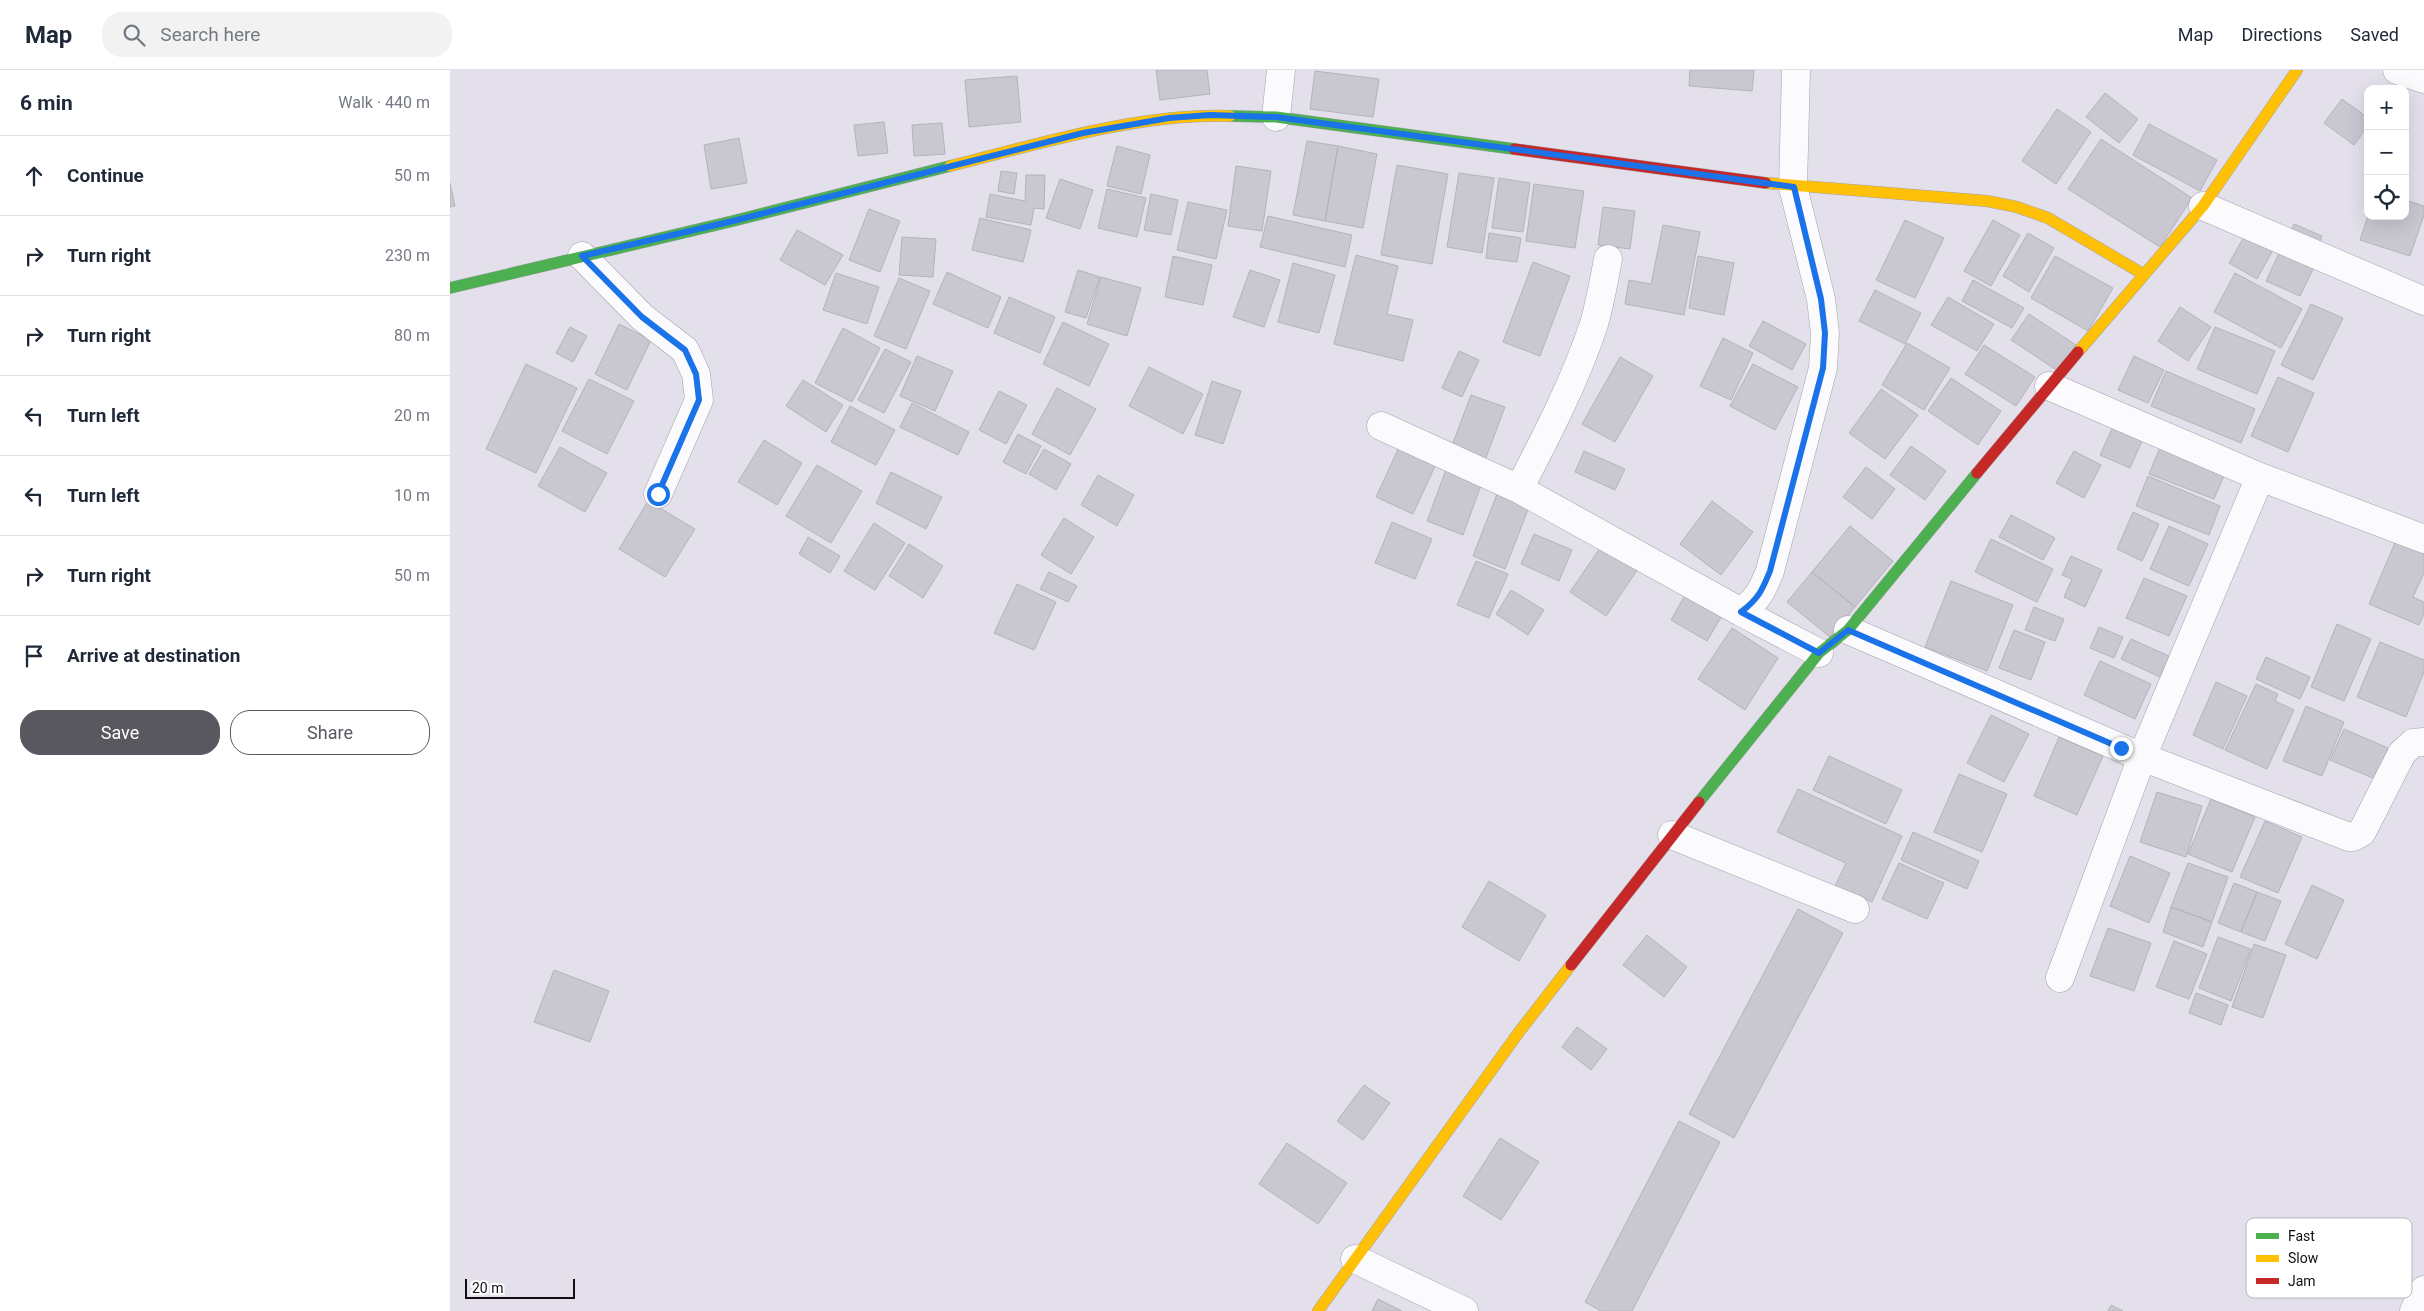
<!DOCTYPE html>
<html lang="en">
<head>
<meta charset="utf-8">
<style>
  :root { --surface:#fff; --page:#f2f2f3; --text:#1f2937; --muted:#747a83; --line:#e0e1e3; --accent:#5a585f }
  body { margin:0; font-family:Roboto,sans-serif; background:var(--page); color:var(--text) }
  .controls { position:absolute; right:15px; top:15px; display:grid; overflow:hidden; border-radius:10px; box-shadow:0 5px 20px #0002 }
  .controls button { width:45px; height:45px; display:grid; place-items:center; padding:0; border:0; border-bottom:1px solid var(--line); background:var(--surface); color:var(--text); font:25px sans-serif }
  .scale { position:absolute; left:15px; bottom:12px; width:110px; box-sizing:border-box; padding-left:5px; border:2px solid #100e14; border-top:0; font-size:14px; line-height:18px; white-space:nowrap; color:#100e14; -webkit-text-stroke:4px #fff; paint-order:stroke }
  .stop { position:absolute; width:15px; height:15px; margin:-11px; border:4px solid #1a73e8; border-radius:50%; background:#fff }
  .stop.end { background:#1a73e8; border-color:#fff; box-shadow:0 1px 5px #0008 }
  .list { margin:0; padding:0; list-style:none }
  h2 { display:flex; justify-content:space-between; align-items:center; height:65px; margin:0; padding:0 20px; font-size:21px }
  h2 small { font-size:16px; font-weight:400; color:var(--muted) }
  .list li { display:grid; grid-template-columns:32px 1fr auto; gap:15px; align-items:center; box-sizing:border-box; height:80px; padding:0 20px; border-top:1px solid var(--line) }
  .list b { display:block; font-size:19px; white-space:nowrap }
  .list em { font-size:16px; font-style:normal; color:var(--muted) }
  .actions { display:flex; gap:10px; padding:15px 20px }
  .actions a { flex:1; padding:11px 0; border:1px solid var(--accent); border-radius:20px; text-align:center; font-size:18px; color:var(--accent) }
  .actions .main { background:var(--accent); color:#fff }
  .icon { flex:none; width:28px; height:28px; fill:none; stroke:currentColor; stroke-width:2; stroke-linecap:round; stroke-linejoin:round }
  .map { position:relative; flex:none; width:1974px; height:1241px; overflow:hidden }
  header { display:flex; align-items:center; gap:30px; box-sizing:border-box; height:70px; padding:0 25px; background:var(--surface); border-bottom:1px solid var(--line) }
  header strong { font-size:24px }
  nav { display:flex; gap:28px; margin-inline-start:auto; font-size:18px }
  .search { width:350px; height:45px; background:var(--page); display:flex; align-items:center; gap:12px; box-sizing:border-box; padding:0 18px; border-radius:20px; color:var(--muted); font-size:19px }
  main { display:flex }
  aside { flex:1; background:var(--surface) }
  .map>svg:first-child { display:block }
  .building { fill:#c9c7cf; stroke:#b4b2ba }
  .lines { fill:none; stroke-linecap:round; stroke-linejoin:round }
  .street-casing { stroke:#a4a2ab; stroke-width:29 }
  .fast-casing { stroke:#a4a2ab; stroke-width:12 }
  .slow-casing { stroke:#a4a2ab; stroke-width:12 }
  .jam-casing { stroke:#a4a2ab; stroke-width:12 }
  .street { stroke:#fbfafc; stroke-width:28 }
  .fast { stroke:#4caf50; stroke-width:11 }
  .slow { stroke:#ffc107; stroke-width:11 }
  .jam { stroke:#c62828; stroke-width:11 }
  .route { stroke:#1a73e8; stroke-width:6 }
  .key { fill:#fff; stroke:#b7b7b8; stroke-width:1 }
  .key-label { font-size:14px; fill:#100e14 }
</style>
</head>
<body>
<header>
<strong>Map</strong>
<div class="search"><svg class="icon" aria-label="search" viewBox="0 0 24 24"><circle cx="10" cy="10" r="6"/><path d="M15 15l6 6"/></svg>Search here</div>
<nav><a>Map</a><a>Directions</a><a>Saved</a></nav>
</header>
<main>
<aside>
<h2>6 min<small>Walk · 440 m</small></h2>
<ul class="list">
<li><svg class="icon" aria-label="ahead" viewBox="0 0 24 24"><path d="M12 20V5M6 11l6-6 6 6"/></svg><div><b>Continue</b></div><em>50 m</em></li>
<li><svg class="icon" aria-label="right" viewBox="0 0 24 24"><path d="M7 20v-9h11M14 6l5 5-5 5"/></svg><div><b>Turn right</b></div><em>230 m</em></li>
<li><svg class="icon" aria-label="right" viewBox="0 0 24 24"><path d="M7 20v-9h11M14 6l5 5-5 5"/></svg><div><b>Turn right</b></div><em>80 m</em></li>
<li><svg class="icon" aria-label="left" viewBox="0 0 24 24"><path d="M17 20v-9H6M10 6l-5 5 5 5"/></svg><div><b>Turn left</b></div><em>20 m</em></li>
<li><svg class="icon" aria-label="left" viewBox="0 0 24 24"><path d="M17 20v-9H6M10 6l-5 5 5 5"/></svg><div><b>Turn left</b></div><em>10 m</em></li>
<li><svg class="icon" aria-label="right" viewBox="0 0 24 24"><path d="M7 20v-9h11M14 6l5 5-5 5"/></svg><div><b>Turn right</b></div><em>50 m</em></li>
<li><svg class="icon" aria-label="arrive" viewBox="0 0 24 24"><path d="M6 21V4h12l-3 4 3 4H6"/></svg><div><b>Arrive at destination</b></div></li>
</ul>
<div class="actions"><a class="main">Save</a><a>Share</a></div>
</aside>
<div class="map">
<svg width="1974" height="1241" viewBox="0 0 1974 1241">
  <rect width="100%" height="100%" fill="#e3e0eb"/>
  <path class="building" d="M 706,0 L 757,0 L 760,24 L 710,30 Z
    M 1240,0 L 1304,0 L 1302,21 L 1239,16 Z
    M 865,1 L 929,9 L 923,47 L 860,39 Z
    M 567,6 L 571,52 L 519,57 L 515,10 Z
    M 1655,23 L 1688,49 L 1669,73 L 1636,47 Z
    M 1892,29 L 1918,48 L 1918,56 L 1904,75 L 1874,53 Z
    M 1607,39 L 1641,62 L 1606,114 L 1572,91 Z
    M 434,52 L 438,83 L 408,86 L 404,55 Z
    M 492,53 L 495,84 L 464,86 L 462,55 Z
    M 1699,54 L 1767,90 L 1750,121 L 1683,85 Z
    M 289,68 L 297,113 L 261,119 L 254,75 Z
    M 1651,69 L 1742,128 L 1710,177 L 1618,119 Z
    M 857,71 L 888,76 L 875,151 L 843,145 Z
    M 667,76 L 700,85 L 691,124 L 657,116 Z
    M 888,76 L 927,84 L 913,158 L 875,151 Z
    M 947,95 L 998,104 L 982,194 L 931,185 Z
    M 786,96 L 821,101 L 812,161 L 778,156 Z
    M 551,101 L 567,103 L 564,124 L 548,121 Z
    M 1009,103 L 1044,108 L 1032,183 L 997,177 Z
    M 576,105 L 595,105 L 594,139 L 584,138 L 581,155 L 536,147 L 540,124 L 575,131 Z
    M 1049,108 L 1080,113 L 1073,162 L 1042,158 Z
    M 610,109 L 643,120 L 630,159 L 596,148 Z
    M 0,113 L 5,136 L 0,137 Z
    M 1084,114 L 1134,121 L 1125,178 L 1076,171 Z
    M 657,119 L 696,128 L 687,167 L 648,158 Z
    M 701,124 L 728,130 L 721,165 L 694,160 Z
    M 1955,130 L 1974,136 L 1974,145 L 1960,186 L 1910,170 L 1918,146 L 1955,146 Z
    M 738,132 L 777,140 L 766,189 L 727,180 Z
    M 1153,137 L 1185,141 L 1180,179 L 1148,175 Z
    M 419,139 L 450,151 L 430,202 L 399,190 Z
    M 818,146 L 902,165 L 895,197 L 810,177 Z
    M 530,148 L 581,160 L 573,192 L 522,180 Z
    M 1455,150 L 1494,168 L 1465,228 L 1426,210 Z
    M 1543,150 L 1570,165 L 1541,216 L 1514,201 Z
    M 1844,154 L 1872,166 L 1866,181 L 1837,169 Z
    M 1213,155 L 1250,162 L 1234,245 L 1175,234 L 1179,210 L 1201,214 Z
    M 347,160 L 393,185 L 375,215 L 330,190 Z
    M 1039,163 L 1071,168 L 1067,192 L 1036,188 Z
    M 1578,163 L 1604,178 L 1579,222 L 1553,206 Z
    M 1795,165 L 1823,180 L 1807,209 L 1779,193 Z
    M 452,167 L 486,169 L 483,207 L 449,205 Z
    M 1831,179 L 1865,195 L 1850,226 L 1816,211 Z
    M 906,185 L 948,196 L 937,244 L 963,250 L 953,291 L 884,274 Z
    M 723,186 L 762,195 L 753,235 L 715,227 Z
    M 1248,186 L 1284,193 L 1274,245 L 1239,238 Z
    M 1605,186 L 1663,218 L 1638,261 L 1581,228 Z
    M 1083,192 L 1120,206 L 1090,286 L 1053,272 Z
    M 843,193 L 885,205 L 869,263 L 828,252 Z
    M 628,200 L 650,207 L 636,248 L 615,242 Z
    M 800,200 L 830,210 L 814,257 L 783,247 Z
    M 497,202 L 551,227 L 538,258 L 483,234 Z
    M 386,203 L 429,217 L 417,254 L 373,240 Z
    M 1785,203 L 1852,239 L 1831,278 L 1764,242 Z
    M 651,207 L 691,218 L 677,266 L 637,254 Z
    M 449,208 L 480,221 L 456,279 L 424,266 Z
    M 1523,210 L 1574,238 L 1562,258 L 1512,231 Z
    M 1425,220 L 1471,243 L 1455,274 L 1409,251 Z
    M 559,227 L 605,247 L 590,283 L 544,263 Z
    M 1498,227 L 1544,254 L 1527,281 L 1481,255 Z
    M 1861,234 L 1893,248 L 1863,310 L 1831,295 Z
    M 1730,237 L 1761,257 L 1738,291 L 1708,271 Z
    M 1579,244 L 1626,275 L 1608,301 L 1561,270 Z
    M 1313,251 L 1356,274 L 1342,300 L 1299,276 Z
    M 613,252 L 659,274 L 639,316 L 593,294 Z
    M 169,254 L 201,270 L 177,320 L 145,304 Z
    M 120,257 L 137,266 L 123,292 L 106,283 Z
    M 1765,257 L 1825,281 L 1807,324 L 1747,299 Z
    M 393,258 L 430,278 L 402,332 L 365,313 Z
    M 1273,268 L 1303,283 L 1281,330 L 1250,316 Z
    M 1457,273 L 1500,298 L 1474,340 L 1432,315 Z
    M 1534,275 L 1585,307 L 1566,336 L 1515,304 Z
    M 435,279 L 461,292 L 434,343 L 408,330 Z
    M 1009,281 L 1029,290 L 1012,327 L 992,318 Z
    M 467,286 L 503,301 L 485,341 L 450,326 Z
    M 1684,286 L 1714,300 L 1698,333 L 1668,320 Z
    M 1170,287 L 1203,306 L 1165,372 L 1132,354 Z
    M 76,294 L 127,318 L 86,403 L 36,379 Z
    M 1303,294 L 1348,317 L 1325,360 L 1280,336 Z
    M 699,297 L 753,324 L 733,364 L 679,336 Z
    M 1716,301 L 1805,339 L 1791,373 L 1701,336 Z
    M 1828,307 L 1864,323 L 1838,382 L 1801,366 Z
    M 1501,308 L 1551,341 L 1528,375 L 1478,341 Z
    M 139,309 L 184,331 L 157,384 L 112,361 Z
    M 353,310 L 393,335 L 376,362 L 336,336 Z
    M 762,311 L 791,321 L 773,374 L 745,365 Z
    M 607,318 L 646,339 L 620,385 L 582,364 Z
    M 1431,319 L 1468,345 L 1435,389 L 1399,363 Z
    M 549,321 L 577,335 L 556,374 L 529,360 Z
    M 1021,325 L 1055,337 L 1035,390 L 1001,378 Z
    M 462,333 L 519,362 L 508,385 L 450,357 Z
    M 400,336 L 445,360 L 426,395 L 381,372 Z
    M 1666,350 L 1696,362 L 1680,398 L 1650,385 Z
    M 568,364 L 591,376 L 576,404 L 553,392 Z
    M 1714,368 L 1779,394 L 1764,429 L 1699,404 Z
    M 314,370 L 352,393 L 327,435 L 288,412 Z
    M 950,375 L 987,392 L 963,444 L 926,427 Z
    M 1461,376 L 1496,401 L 1475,430 L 1440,405 Z
    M 110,377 L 157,403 L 135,442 L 88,416 Z
    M 594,379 L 621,394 L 606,420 L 579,404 Z
    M 1134,381 L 1175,399 L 1165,420 L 1125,402 Z
    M 1624,381 L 1651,395 L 1634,428 L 1606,413 Z
    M 367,395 L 412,421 L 381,473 L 336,446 Z
    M 997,397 L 1033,410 L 1013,465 L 977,451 Z
    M 1416,397 L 1445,419 L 1422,449 L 1393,427 Z
    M 441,402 L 492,427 L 476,459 L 426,433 Z
    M 648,405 L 684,425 L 667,456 L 631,435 Z
    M 1698,406 L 1770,436 L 1759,465 L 1686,436 Z
    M 1047,424 L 1079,437 L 1055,499 L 1023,486 Z
    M 198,431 L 245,459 L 215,507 L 169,479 Z
    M 1262,431 L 1303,462 L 1271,505 L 1230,474 Z
    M 1683,442 L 1709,454 L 1692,491 L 1667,479 Z
    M 1561,445 L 1605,468 L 1593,490 L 1549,467 Z
    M 614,448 L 644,467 L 621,504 L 591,485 Z
    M 942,452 L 982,469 L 965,509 L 925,493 Z
    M 424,453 L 455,473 L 425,520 L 394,501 Z
    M 1400,456 L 1443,491 L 1405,537 L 1362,502 Z
    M 1719,456 L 1758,474 L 1739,516 L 1700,499 Z
    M 1084,464 L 1122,480 L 1109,511 L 1071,494 Z
    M 358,467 L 390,486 L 380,503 L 349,484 Z
    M 1947,468 L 1974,480 L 1974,503 L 1963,527 L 1974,532 L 1974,544 L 1969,555 L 1919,534 Z
    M 1541,469 L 1603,499 L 1587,532 L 1525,502 Z
    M 459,474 L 493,496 L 473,528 L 439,506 Z
    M 1152,475 L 1188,499 L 1156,546 L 1120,522 Z
    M 1621,486 L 1652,500 L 1635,537 L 1614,527 L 1622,509 L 1612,505 Z
    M 1026,491 L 1058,504 L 1039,548 L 1007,535 Z
    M 599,502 L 627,516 L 618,532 L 590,519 Z
    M 1362,502 L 1405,537 L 1380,567 L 1337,532 Z
    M 1694,508 L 1737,526 L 1719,566 L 1676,548 Z
    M 1501,511 L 1563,535 L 1537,601 L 1475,577 Z
    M 567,514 L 606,532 L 584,580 L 544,563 Z
    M 1239,518 L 1276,539 L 1257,571 L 1221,550 Z
    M 1061,520 L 1094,540 L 1078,565 L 1046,544 Z
    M 1584,537 L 1614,549 L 1605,571 L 1575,560 Z
    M 1887,554 L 1921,569 L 1894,631 L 1861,617 Z
    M 1649,557 L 1673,567 L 1664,588 L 1640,578 Z
    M 1282,558 L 1328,588 L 1295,640 L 1248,609 Z
    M 1564,560 L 1595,572 L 1581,610 L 1549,598 Z
    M 1681,569 L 1719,586 L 1710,607 L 1671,589 Z
    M 1930,572 L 1974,590 L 1974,602 L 1956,647 L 1907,627 Z
    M 1816,587 L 1860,607 L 1850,629 L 1806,609 Z
    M 1650,591 L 1701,614 L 1685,649 L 1634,625 Z
    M 1766,612 L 1797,626 L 1773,679 L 1743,665 Z
    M 1806,614 L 1828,624 L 1825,631 L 1844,640 L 1817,699 L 1775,680 Z
    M 1856,636 L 1894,652 L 1872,706 L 1833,691 Z
    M 1541,645 L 1579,664 L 1554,712 L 1517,693 Z
    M 1894,659 L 1938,678 L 1925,709 L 1880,690 Z
    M 1609,667 L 1653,686 L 1627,745 L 1584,726 Z
    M 1379,686 L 1452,720 L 1436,754 L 1363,720 Z
    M 1509,704 L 1557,724 L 1532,782 L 1484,762 Z
    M 1348,719 L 1452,766 L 1422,832 L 1385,816 L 1396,793 L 1327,762 Z
    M 1707,722 L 1752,736 L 1736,787 L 1690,772 Z
    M 1761,729 L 1805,747 L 1782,802 L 1738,784 Z
    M 1815,751 L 1852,767 L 1828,823 L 1790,807 Z
    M 1463,762 L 1529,791 L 1517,819 L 1451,790 Z
    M 1680,786 L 1720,803 L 1699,853 L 1660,836 Z
    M 1449,793 L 1494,813 L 1477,849 L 1432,829 Z
    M 1738,793 L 1778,807 L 1762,852 L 1721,837 Z
    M 1039,811 L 1096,845 L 1069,891 L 1012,857 Z
    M 1784,813 L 1807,822 L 1791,862 L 1768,853 Z
    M 1862,815 L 1894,830 L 1867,889 L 1835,874 Z
    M 1807,822 L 1831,831 L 1815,871 L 1791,862 Z
    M 1721,837 L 1762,852 L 1753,877 L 1713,862 Z
    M 1348,839 L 1393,863 L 1284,1068 L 1239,1044 Z
    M 1658,858 L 1701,873 L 1684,921 L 1640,906 Z
    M 1197,865 L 1237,897 L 1214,927 L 1173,895 Z
    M 1768,867 L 1801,879 L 1781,931 L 1749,918 Z
    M 1724,871 L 1757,884 L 1739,929 L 1706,917 Z
    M 1804,874 L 1836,885 L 1813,948 L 1782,937 Z
    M 104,900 L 159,921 L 140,972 L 84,952 Z
    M 1746,923 L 1778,935 L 1771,955 L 1739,943 Z
    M 1127,957 L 1157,979 L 1141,1000 L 1112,977 Z
    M 914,1015 L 940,1033 L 913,1070 L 887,1051 Z
    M 1229,1051 L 1270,1072 L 1182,1241 L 1151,1241 L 1135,1232 Z
    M 1050,1068 L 1089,1092 L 1051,1150 L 1013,1126 Z
    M 837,1073 L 897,1113 L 868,1154 L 809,1114 Z
    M 928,1229 L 952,1241 L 922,1241 Z
    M 1661,1235 L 1673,1241 L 1658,1241 Z"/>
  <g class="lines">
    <g class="street-casing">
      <path id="street" d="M 1346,0 L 1343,117 L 1371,229 L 1375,263 L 1373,298 L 1320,501 C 1312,521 1308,529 1291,542 L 1369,583
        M 1947,0 L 1974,9
        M 826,47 L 831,0
        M 1753,136 L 1974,231
        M 132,186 L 192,247 L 235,280 L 246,304 L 249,330 L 208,424
        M 1599,316 L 1810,407 L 1974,469
        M 931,356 L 1069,419 L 1291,542
        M 1069,419 C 1097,365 1125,311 1144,254 C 1150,233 1154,211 1158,189
        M 1398,560 L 1692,687 L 1899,767 L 1903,767 L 1912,762 L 1952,683 L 1963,673 L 1974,672
        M 1222,765 L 1405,839
        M 1610,908 L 1692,687 L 1810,407
        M 905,1189 L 1014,1241
        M 1964,1241 L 1974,1220"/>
    </g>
    <g class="fast-casing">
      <path id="fast" d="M 780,46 L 826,47 L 1064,79
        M 0,218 L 283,151 L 500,96
        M 1249,732 L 1369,583 L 1398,560 L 1527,403"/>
    </g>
    <g class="slow-casing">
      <path id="slow" d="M 500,96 C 589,74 689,43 780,46
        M 1316,113 L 1537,131 L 1567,137 L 1598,148 L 1693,204
        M 1628,282 L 1753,136 L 1847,0
        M 868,1241 L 1069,962 L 1121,895"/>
    </g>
    <g class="jam-casing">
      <path id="jam" d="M 1064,79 L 1316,113
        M 1527,403 L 1628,282
        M 1121,895 L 1249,732"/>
    </g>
    <use href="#street" class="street"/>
    <use href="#fast" class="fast"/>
    <use href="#slow" class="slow"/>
    <use href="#jam" class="jam"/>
  </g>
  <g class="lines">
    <path class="route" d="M 208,424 L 249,330 L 246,304 L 235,280 L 192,247 L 132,186 L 283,151 L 633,63 L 719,48 L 760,45 L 826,47 L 1344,117 L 1371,229 L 1375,263 L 1373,298 L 1320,501 C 1312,521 1308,529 1291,542 L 1369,583 L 1398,560 L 1671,678"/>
  </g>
  <rect x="1796" y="1148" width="166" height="80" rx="8" class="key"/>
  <rect x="1806" y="1163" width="23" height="6" fill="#4caf50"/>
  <rect x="1806" y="1185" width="23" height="7" fill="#ffc107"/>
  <rect x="1806" y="1208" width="23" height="6" fill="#c62828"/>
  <g class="key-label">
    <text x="1838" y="1171">Fast</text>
    <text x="1838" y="1193">Slow</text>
    <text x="1838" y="1216">Jam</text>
  </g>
</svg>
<div class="controls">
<button>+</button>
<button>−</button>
<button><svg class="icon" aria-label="locate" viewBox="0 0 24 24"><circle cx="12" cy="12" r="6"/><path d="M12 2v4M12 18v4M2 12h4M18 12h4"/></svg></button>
</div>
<div class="scale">20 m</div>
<div class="stop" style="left:208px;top:424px"></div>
<div class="stop end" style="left:1671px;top:678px"></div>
</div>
</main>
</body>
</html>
